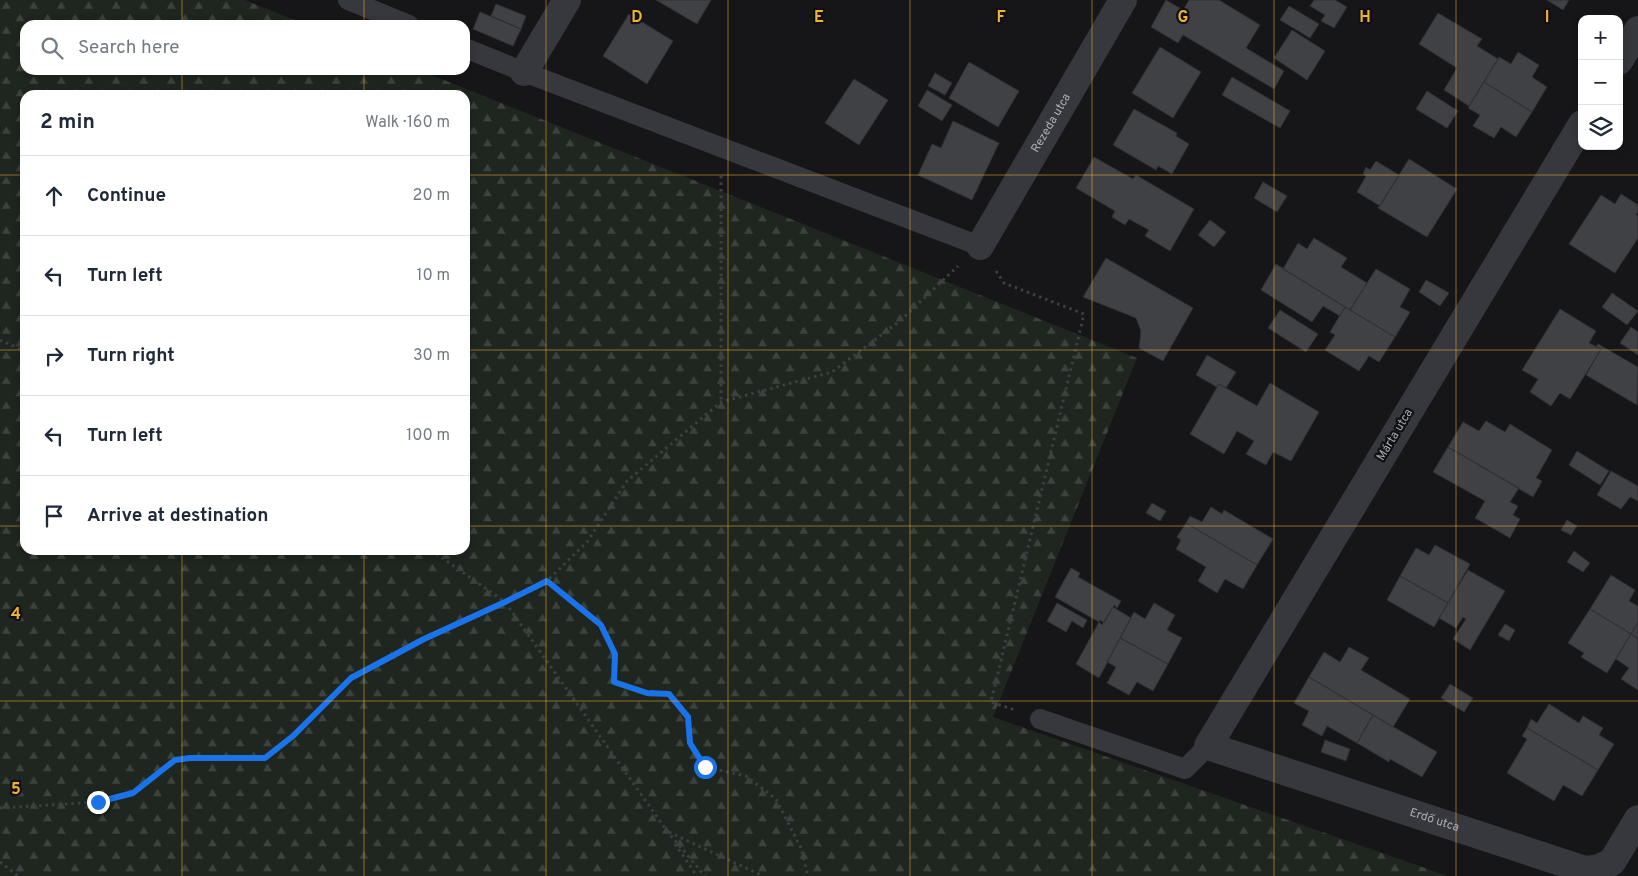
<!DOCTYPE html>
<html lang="en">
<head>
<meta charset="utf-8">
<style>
  :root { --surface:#fff; --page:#f2f2f3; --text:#1f2937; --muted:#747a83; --line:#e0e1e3 }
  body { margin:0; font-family:Overpass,sans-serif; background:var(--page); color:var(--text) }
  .controls { position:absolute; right:15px; top:15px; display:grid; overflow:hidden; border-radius:10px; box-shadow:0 2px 8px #0003 }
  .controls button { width:45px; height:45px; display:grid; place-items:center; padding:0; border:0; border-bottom:1px solid var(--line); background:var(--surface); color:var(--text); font:25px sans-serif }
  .stop { position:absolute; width:15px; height:15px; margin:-11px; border:4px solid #1a73e8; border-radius:50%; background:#fff }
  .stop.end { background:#1a73e8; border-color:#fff; box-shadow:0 1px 5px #0008 }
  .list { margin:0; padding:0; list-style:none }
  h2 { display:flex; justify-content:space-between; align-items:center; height:65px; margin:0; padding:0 20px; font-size:21px }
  h2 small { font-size:16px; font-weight:400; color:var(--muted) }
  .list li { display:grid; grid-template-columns:32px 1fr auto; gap:15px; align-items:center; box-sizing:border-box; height:80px; padding:0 20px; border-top:1px solid var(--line) }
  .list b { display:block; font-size:19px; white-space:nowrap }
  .list em { font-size:16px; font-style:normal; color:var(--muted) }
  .icon { flex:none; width:28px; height:28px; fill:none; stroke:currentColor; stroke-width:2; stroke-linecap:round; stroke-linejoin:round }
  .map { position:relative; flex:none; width:1638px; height:876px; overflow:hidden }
  .search { position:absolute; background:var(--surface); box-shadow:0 2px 8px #0003; left:20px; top:20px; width:450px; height:55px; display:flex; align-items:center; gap:12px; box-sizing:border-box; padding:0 18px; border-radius:15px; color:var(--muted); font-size:19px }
  .panel { position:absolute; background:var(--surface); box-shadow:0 2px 8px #0003; left:20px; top:90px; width:450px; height:465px; border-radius:15px }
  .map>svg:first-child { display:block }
  .forest { fill:url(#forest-firs); fill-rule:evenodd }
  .building { fill:#404145; stroke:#303034 }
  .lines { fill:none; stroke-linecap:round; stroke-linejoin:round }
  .path { stroke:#3d3f44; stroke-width:3; stroke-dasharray:2.5 4; stroke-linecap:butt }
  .service { stroke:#37383d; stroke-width:20 }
  .minor { stroke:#37383d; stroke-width:28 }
  .route { stroke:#1a73e8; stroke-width:6 }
  .grid { fill:none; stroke:#f2b134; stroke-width:1; stroke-opacity:0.55 }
  .labels { text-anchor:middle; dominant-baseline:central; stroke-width:4.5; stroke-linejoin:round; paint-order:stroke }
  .street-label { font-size:12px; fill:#a8adb8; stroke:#111113 }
  .grid-label { font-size:16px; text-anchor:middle; font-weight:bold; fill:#f2b134; stroke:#111113; stroke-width:4.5; stroke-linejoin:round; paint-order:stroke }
</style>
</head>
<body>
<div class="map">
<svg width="1638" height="876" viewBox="0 0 1638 876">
  <defs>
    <pattern id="forest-firs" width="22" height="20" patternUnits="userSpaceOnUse" patternTransform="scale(1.25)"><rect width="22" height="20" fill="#1e261f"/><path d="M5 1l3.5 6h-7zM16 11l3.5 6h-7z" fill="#3c433d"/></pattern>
  </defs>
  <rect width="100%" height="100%" fill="#161618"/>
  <path class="forest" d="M 0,0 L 245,0 L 307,25 L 25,25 L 25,70 L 419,70 L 1137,358 L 993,717 L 1448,876 L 0,876 ZM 25,95 L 465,95 L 465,550 L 25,550 Z"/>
  <path class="building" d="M 656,0 L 711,0 L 697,24 Z
    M 1166,0 L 1183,10 L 1189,0 L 1219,0 L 1260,25 L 1246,48 L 1284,71 L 1274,89 L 1183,35 L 1178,43 L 1151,27 Z
    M 1314,0 L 1335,0 L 1347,7 L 1334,28 L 1321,21 L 1325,15 L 1310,6 Z
    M 1547,0 L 1569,0 L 1563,10 Z
    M 496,4 L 526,16 L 521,29 L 491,16 Z
    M 1289,6 L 1319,24 L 1310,38 L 1280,20 Z
    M 480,12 L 521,29 L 513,46 L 473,29 Z
    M 1438,13 L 1482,39 L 1477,46 L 1498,59 L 1469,106 L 1444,90 L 1457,68 L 1419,44 Z
    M 629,14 L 673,41 L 647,84 L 603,56 Z
    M 1292,30 L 1325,51 L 1307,80 L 1274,58 Z
    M 1160,47 L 1201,72 L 1173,118 L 1132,93 Z
    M 1518,52 L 1539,65 L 1532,77 L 1547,87 L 1532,112 L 1484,82 L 1499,57 L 1511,64 Z
    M 969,62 L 1019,91 L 998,127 L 949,98 Z
    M 935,73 L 952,83 L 945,95 L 928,86 Z
    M 1232,77 L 1290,111 L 1280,128 L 1222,95 Z
    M 854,79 L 888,100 L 859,145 L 825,123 Z
    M 1484,82 L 1532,112 L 1516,137 L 1501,127 L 1494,138 L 1473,126 L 1480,115 L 1468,108 Z
    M 927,90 L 952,105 L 942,121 L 918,106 Z
    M 1427,91 L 1458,111 L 1447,128 L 1416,109 Z
    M 1134,109 L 1177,133 L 1176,136 L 1189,144 L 1172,174 L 1158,166 L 1156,170 L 1113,145 Z
    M 953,121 L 999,143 L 972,200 L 918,175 L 932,144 L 941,148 Z
    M 1094,157 L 1133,179 L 1136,175 L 1194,209 L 1170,251 L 1145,236 L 1149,230 L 1129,219 L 1125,225 L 1112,217 L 1115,211 L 1076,188 Z
    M 1409,159 L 1457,189 L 1427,237 L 1378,208 Z
    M 1376,161 L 1399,175 L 1380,206 L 1357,192 L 1366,176 L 1363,174 L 1366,167 L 1370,170 Z
    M 1263,182 L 1287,196 L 1277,212 L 1254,198 Z
    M 1621,194 L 1638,205 L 1638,212 L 1636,215 L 1638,216 L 1638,238 L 1615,273 L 1569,244 L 1601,195 L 1615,204 Z
    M 1210,220 L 1226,232 L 1214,247 L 1198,235 Z
    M 1314,238 L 1347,258 L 1341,267 L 1367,283 L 1350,310 L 1283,269 L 1298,243 L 1307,249 Z
    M 1106,258 L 1193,308 L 1163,361 L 1139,348 L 1141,331 L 1136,318 L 1083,297 Z
    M 1276,264 L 1345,307 L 1340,316 L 1323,306 L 1312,322 L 1261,290 Z
    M 1376,269 L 1410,289 L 1400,307 L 1410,312 L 1395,337 L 1350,310 Z
    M 1426,280 L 1449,293 L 1440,306 L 1419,292 Z
    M 1612,293 L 1638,311 L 1627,325 L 1602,307 Z
    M 1345,307 L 1395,337 L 1379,362 L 1369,356 L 1359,371 L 1325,350 L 1335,335 L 1330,332 Z
    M 1560,309 L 1596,331 L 1589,343 L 1601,349 L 1570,399 L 1560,393 L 1551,406 L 1530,392 L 1538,379 L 1522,370 Z
    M 1280,310 L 1318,334 L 1306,352 L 1268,328 Z
    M 1631,327 L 1638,332 L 1638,355 L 1620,343 Z
    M 1598,344 L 1638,367 L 1637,405 L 1586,375 L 1601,349 L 1596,347 Z
    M 1207,355 L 1236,372 L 1226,388 L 1219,384 L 1217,387 L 1196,375 Z
    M 1270,383 L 1319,412 L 1291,461 L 1273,452 L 1266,465 L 1246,454 L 1254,441 L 1237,431 L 1224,454 L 1190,434 L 1219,384 L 1257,406 Z
    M 1486,421 L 1505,432 L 1510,424 L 1552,450 L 1536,478 L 1542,481 L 1533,497 L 1448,447 L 1463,422 L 1479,431 Z
    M 1448,447 L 1519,488 L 1510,502 L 1518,506 L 1513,515 L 1520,519 L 1510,538 L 1475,518 L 1485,501 L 1433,472 Z
    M 1577,451 L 1609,471 L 1600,485 L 1569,465 Z
    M 1611,471 L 1638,486 L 1638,501 L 1630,497 L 1621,509 L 1597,495 Z
    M 1152,503 L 1166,511 L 1160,521 L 1146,513 Z
    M 1211,507 L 1222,514 L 1224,510 L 1273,539 L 1257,565 L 1186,523 L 1190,516 L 1202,522 Z
    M 1567,520 L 1577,526 L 1571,535 L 1561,530 Z
    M 1186,523 L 1257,565 L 1243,589 L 1225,579 L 1217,593 L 1198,581 L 1206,567 L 1176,549 L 1181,540 L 1177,537 Z
    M 1435,545 L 1470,564 L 1448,603 L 1400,576 L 1416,548 L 1429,555 Z
    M 1574,551 L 1590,563 L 1583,572 L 1567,562 Z
    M 1071,568 L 1080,573 L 1078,577 L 1121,601 L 1117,608 L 1114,605 L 1113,607 L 1104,623 L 1100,620 L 1099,622 L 1055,597 Z
    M 1468,570 L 1505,591 L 1470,650 L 1453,639 L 1466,619 L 1463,617 L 1456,628 L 1439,618 Z
    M 1611,575 L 1635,590 L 1629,601 L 1638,606 L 1638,623 L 1631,634 L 1590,609 Z
    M 1400,576 L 1448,603 L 1434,627 L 1387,600 Z
    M 1057,603 L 1087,620 L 1083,628 L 1072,621 L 1066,632 L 1047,621 Z
    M 1154,603 L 1175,615 L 1167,630 L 1182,638 L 1168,664 L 1120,638 L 1134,612 L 1145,619 Z
    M 1113,607 L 1131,618 L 1099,678 L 1076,664 L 1099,622 L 1102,625 Z
    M 1590,609 L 1631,634 L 1607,673 L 1581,657 L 1584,653 L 1568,643 Z
    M 1638,623 L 1638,639 L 1631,634 Z
    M 1505,624 L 1515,630 L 1509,641 L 1498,635 Z
    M 1631,634 L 1638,639 L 1638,690 L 1621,679 L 1629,668 L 1616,659 Z
    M 1120,638 L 1168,664 L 1153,691 L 1137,682 L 1129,695 L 1107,683 L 1116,667 L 1107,662 Z
    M 1349,647 L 1369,658 L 1361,670 L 1410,699 L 1393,727 L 1309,677 L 1324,652 L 1340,662 Z
    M 1309,677 L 1373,715 L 1357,743 L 1327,726 L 1322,736 L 1302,725 L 1309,711 L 1294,703 Z
    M 1450,684 L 1473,698 L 1464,712 L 1441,698 Z
    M 1549,704 L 1579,723 L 1583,716 L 1603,728 L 1599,735 L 1614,744 L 1598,770 L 1527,728 L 1531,719 L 1537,723 Z
    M 1373,715 L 1437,752 L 1422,777 L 1390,759 L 1389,762 L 1357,743 Z
    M 1527,728 L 1598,770 L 1582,796 L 1563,785 L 1554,801 L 1507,773 L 1527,739 L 1522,736 Z
    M 1325,740 L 1350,749 L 1346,761 L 1321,752 Z"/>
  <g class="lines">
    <path class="path" d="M 721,176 L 721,402
      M 996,271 L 1004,283 L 1084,314 L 991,702 L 1015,710
      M 0,340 L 25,351
      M 431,550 L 505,602 L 667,831 L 705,876
      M 547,581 L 601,625 L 615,654 L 614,682 L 647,693 L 669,694 L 688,717 L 690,743 L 705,767 L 746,776 L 776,799 L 801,848 L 808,876
      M 0,808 L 98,802 L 133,793 L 175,760 L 190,758 L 265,758 L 293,736 L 351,679 L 424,639 L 547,581 L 587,542 L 627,481 L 721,402 L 832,372 L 900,321 L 958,266
      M 669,832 L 763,876
      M 675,844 L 697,876
      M 0,862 L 18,876"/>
    <path class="service" d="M 348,0 L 409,25
      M 465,48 L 524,72 L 980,246
      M 1040,719 L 1185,769 L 1208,746"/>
    <g class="minor">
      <path d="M 1619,61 L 1638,30"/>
      <path d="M 524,72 L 567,0"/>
      <path id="s1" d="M 1582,124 L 1208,746 L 1585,870 L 1599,868 L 1612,862 L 1638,819"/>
      <path id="s2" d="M 980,246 L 1123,0"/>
    </g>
  </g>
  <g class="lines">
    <path class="route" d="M 98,802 L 133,793 L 175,760 L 190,758 L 265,758 L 293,736 L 351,678 L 424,639 L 505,602 L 547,581 L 601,625 L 615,654 L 614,682 L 647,693 L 669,694 L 688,717 L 690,743 L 705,767"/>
  </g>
  <path class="grid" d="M 182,0 L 182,25M 364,0 L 364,25M 546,0 L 546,876M 728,0 L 728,876M 910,0 L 910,876M 1092,0 L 1092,876M 1274,0 L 1274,876M 1456,0 L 1456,876M 182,70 L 182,95M 364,70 L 364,95M 0,175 L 25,175M 465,175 L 1638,175M 0,350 L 25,350M 465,350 L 1638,350M 0,526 L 25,526M 465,526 L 1638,526M 182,550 L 182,876M 364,550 L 364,876M 0,701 L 1638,701"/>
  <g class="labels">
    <g class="street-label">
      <text stroke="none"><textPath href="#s2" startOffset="142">Rezeda utca</textPath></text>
      <text transform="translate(1395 435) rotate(-59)">Márta utca</text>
      <text stroke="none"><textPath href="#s1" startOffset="964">Erdő utca</textPath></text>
    </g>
  </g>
  <g class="grid-label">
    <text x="637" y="22">D</text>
    <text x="819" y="22">E</text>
    <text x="1001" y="22">F</text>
    <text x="1183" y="22">G</text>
    <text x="1365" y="22">H</text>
    <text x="1547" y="22">I</text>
    <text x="16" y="619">4</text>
    <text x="16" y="794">5</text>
  </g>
</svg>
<div class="controls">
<button>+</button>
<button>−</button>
<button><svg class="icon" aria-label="layers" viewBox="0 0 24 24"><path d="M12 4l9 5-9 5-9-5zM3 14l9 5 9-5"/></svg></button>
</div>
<div class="stop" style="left:705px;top:767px"></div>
<div class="stop end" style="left:98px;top:802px"></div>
<div class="search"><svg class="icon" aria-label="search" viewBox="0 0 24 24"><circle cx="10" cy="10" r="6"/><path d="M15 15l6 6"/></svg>Search here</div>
<section class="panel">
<h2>2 min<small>Walk · 160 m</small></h2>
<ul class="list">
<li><svg class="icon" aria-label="ahead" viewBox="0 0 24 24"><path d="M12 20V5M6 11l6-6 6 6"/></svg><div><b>Continue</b></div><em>20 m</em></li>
<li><svg class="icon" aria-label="left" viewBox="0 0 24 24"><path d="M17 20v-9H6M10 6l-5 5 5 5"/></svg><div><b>Turn left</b></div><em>10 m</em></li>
<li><svg class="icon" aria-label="right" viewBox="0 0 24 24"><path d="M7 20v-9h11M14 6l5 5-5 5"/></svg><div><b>Turn right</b></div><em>30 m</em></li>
<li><svg class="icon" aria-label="left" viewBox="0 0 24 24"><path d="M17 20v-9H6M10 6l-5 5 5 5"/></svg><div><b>Turn left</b></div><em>100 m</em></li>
<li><svg class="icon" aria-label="arrive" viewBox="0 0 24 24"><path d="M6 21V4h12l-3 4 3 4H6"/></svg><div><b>Arrive at destination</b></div></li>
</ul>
</section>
</div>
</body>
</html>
